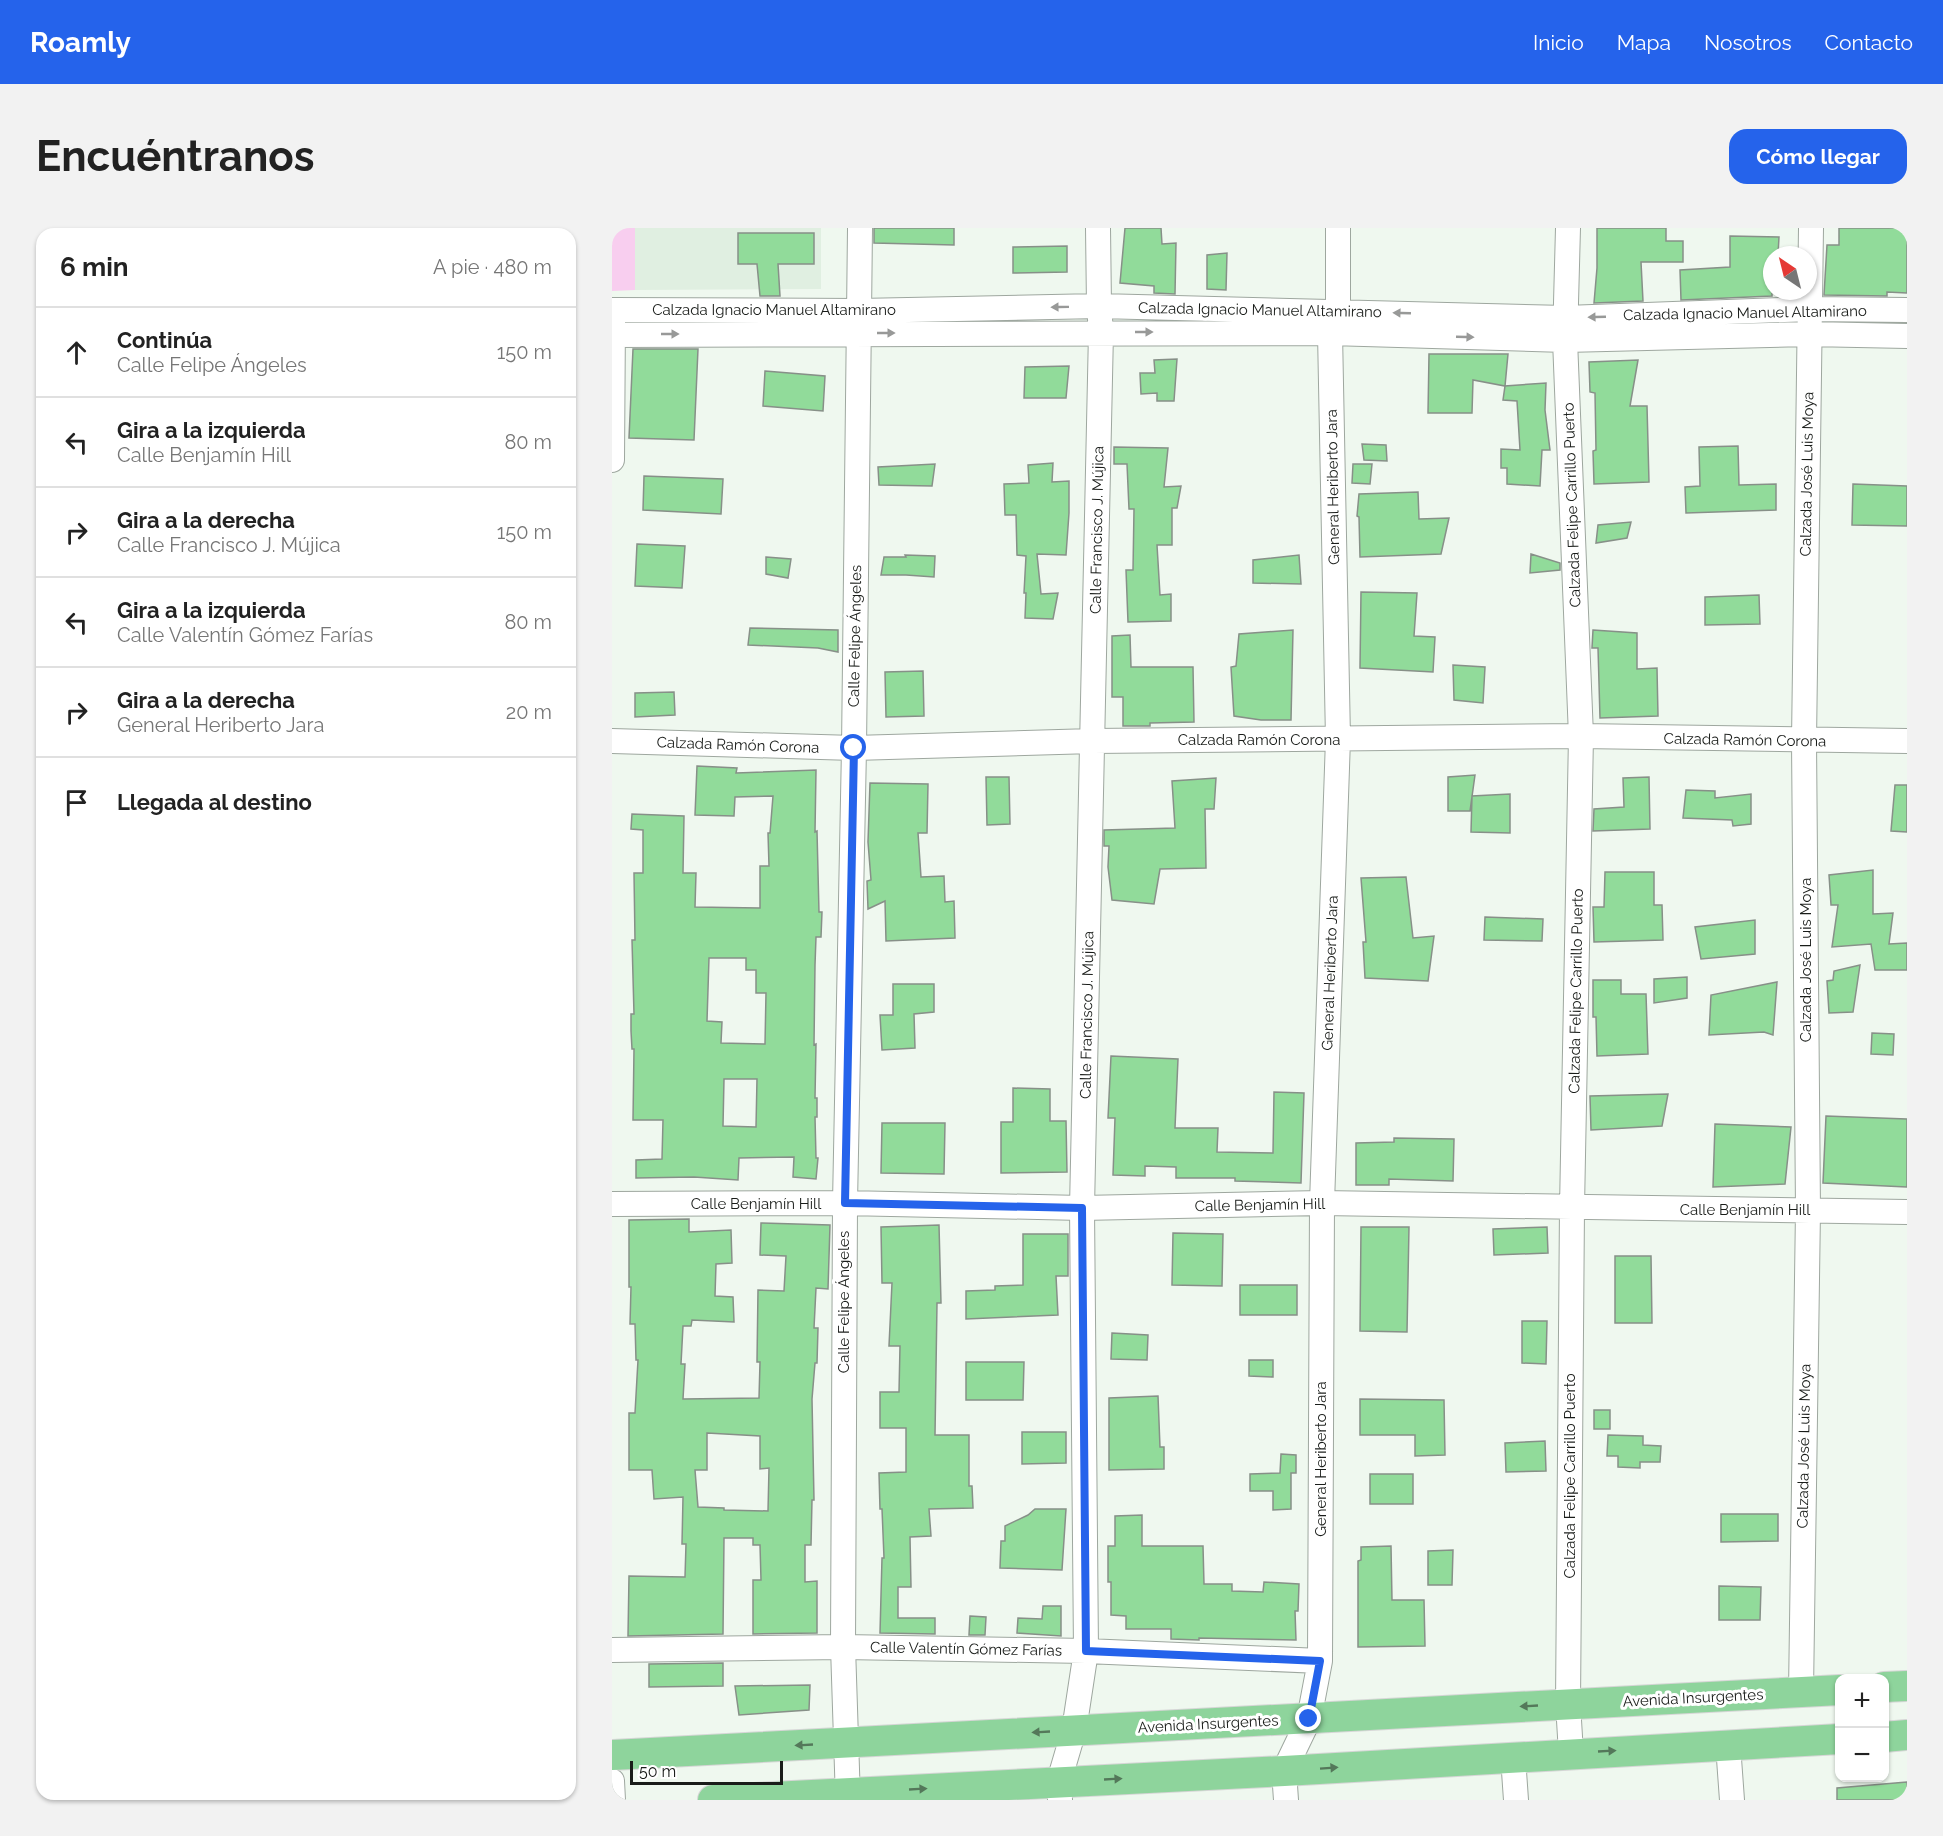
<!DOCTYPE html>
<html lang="es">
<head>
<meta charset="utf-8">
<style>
  :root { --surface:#fff; --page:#f2f2f2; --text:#222; --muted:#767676; --line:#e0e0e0; --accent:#2563eb }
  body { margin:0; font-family:Raleway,sans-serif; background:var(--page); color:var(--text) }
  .controls { position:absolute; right:18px; bottom:18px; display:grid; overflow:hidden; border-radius:12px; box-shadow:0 2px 4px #0004 }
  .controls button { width:54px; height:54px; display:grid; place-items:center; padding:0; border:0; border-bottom:2px solid var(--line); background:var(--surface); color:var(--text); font:30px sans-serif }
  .compass { position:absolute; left:1151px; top:18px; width:54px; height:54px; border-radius:50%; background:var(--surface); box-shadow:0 2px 4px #0004; rotate:325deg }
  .scale { position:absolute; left:18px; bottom:15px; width:153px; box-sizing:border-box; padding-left:6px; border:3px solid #191c19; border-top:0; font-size:16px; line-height:21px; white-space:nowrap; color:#191c19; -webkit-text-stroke:4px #fff; paint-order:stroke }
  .stop { position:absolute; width:18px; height:18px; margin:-14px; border:4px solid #2563eb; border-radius:50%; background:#fff }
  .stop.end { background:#2563eb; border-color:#fff; box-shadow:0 2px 6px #0008 }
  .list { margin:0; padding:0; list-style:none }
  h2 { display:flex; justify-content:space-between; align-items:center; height:78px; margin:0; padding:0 24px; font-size:26px }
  h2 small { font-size:20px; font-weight:400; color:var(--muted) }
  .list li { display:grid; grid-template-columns:39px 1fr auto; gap:18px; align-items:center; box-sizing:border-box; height:90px; padding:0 24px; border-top:2px solid var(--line) }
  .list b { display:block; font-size:22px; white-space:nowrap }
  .list p { margin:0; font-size:20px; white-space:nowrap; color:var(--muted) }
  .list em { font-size:20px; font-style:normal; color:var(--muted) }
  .icon { flex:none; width:33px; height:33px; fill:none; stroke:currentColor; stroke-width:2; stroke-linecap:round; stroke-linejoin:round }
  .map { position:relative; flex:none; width:1295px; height:1572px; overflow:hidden; border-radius:18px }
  header { display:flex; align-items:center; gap:36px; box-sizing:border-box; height:84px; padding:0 30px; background:var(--accent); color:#fff }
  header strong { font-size:28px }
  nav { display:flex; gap:33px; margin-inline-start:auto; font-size:21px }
  .intro { display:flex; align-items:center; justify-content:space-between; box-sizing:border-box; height:144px; padding:0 36px }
  h1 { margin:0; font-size:42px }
  .button { padding:15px 27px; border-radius:18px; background:var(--accent); color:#fff; font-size:21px; font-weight:700 }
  main { display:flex; gap:36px; padding:0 36px }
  aside { flex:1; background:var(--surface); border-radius:18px; box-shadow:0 2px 4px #0004 }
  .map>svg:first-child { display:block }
  .built { fill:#e0efe1 }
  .green { fill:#f8ceef }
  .building { fill:#91db9a; stroke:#879088; stroke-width:1.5; fill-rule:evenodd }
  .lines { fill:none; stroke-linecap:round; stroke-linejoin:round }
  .minor-casing { stroke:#9ea79f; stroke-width:26 }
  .major-casing { stroke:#d6d6d6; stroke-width:32 }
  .minor { stroke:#fff; stroke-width:24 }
  .major { stroke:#8ed49c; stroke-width:30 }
  .oneway { fill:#989998 }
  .oneway2 { fill:#54785a }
  .route { stroke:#2563eb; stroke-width:8 }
  .labels { text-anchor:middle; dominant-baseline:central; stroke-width:6; stroke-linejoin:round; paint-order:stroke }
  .street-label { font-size:15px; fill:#191c19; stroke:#fff }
</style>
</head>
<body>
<header>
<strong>Roamly</strong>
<nav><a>Inicio</a><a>Mapa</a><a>Nosotros</a><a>Contacto</a></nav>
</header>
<div class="intro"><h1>Encuéntranos</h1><a class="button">Cómo llegar</a></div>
<main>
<aside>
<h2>6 min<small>A pie · 480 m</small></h2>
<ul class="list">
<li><svg class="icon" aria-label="ahead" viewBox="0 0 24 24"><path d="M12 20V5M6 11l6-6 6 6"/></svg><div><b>Continúa</b><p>Calle Felipe Ángeles</p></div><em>150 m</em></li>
<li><svg class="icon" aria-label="left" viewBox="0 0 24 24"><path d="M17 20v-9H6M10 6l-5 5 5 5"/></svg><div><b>Gira a la izquierda</b><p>Calle Benjamín Hill</p></div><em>80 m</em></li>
<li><svg class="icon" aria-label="right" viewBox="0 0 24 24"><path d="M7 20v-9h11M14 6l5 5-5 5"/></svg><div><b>Gira a la derecha</b><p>Calle Francisco J. Mújica</p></div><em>150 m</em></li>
<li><svg class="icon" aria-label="left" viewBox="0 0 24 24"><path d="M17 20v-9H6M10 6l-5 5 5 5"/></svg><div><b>Gira a la izquierda</b><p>Calle Valentín Gómez Farías</p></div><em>80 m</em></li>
<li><svg class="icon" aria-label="right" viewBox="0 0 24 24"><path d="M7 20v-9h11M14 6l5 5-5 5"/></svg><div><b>Gira a la derecha</b><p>General Heriberto Jara</p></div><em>20 m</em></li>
<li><svg class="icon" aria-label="arrive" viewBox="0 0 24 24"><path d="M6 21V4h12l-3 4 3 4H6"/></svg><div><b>Llegada al destino</b></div></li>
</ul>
</aside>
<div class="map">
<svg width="1295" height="1572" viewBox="0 0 1295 1572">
  <rect width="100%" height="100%" fill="#eff8ef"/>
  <path class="built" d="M 23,0 L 209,0 L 209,61 L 23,62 Z"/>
  <path class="green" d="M 0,0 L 23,0 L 23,62 L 0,63 Z"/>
  <path class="building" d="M 262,0 L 342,0 L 342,17 L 262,15 Z
    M 513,0 L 549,0 L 550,16 L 564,15 L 563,66 L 542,65 L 542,58 L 508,55 Z
    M 985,0 L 1054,0 L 1054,13 L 1071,13 L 1071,34 L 1029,34 L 1031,73 L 982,75 L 985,40 Z
    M 1227,0 L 1295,0 L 1295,65 L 1275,64 L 1275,68 L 1212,67 L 1215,17 L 1227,17 Z
    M 126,5 L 202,5 L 202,36 L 166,36 L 168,68 L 148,68 L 145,36 L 126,36 Z
    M 1118,8 L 1167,9 L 1166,27 L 1160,27 L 1160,68 L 1069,72 L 1068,42 L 1118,39 Z
    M 455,18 L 455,44 L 401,45 L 401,19 Z
    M 615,25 L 614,62 L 595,61 L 595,27 Z
    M 21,121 L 86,121 L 82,212 L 17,210 Z
    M 817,126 L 896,126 L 893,158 L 861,152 L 860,185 L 816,185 Z
    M 565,131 L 562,173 L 545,173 L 545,165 L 529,166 L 528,145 L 543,145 L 542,132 Z
    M 1026,132 L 1018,178 L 1035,178 L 1037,254 L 982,256 L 981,223 L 984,222 L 983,165 L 978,164 L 977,134 Z
    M 457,138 L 454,170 L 412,170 L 413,139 Z
    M 153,143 L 213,148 L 211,183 L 151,178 Z
    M 934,155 L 933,182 L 938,222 L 930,222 L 928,258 L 895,256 L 895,240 L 889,240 L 889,221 L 908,222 L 905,173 L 891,172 L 893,158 Z
    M 750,216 L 774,217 L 775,233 L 752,232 Z
    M 1126,218 L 1127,257 L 1164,256 L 1164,282 L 1074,285 L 1073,259 L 1088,258 L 1087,219 Z
    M 502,219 L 556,220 L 552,259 L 569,258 L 565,280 L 560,280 L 560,317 L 545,317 L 548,367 L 559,366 L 559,393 L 516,394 L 514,342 L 521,342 L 522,281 L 517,281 L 515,236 L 502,236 Z
    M 441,235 L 440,254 L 457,253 L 457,285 L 454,327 L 425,326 L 429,366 L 446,365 L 441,391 L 413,390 L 414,365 L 412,365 L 414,328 L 405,327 L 404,287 L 393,287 L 392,256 L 417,255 L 416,237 Z
    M 323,236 L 320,258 L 267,257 L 266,239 Z
    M 741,236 L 760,236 L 758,256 L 740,255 Z
    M 32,248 L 111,251 L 109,286 L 31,282 Z
    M 1241,256 L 1295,258 L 1295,298 L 1240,297 Z
    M 806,264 L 807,291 L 837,290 L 829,326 L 748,329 L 747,289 L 745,288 L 747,266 Z
    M 1019,294 L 1015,310 L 984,315 L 986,297 Z
    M 25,316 L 73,318 L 70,360 L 23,358 Z
    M 919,326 L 948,335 L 948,342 L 918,345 Z
    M 293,327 L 323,328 L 322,349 L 294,347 L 269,347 L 272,329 L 294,329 Z
    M 687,327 L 689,356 L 641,355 L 641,332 Z
    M 154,329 L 179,331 L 176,350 L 154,346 Z
    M 749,364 L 805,365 L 802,408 L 823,409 L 821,444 L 748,440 Z
    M 1147,367 L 1148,396 L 1093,397 L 1093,369 Z
    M 138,400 L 226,402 L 226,424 L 206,420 L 136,417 Z
    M 681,402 L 679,492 L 649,492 L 622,488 L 619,439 L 624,438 L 627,406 Z
    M 981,402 L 1025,405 L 1025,441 L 1045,440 L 1046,488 L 988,490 L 986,420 L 980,420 Z
    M 518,407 L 519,439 L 581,439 L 582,494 L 538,495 L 538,498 L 511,498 L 511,469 L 500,469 L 500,408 Z
    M 841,437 L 873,439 L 871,475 L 842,472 Z
    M 311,443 L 312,488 L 274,489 L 273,444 Z
    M 62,464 L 63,487 L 23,489 L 23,465 Z
    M 85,538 L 125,540 L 124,545 L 204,542 L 203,604 L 205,603 L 207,684 L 210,684 L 209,709 L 204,709 L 203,737 L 202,817 L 204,816 L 203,870 L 205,870 L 205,889 L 203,889 L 204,930 L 206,930 L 204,951 L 181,949 L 182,929 L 127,930 L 126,952 L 82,949 L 24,950 L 24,932 L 50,931 L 51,892 L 21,892 L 22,821 L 20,821 L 19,803 L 19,786 L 22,786 L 20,712 L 23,712 L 22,645 L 31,645 L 31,602 L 19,601 L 20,586 L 72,588 L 71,645 L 84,645 L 83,679 L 148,680 L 148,638 L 157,638 L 156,605 L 158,605 L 161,568 L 123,569 L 122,588 L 83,587 ZM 97,730 L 134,730 L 134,742 L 144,742 L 144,765 L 154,765 L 153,816 L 109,815 L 110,794 L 95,793 ZM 112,851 L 145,851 L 144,899 L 111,898 Z
    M 863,547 L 858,583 L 836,583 L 836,549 Z
    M 374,549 L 397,549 L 398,596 L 375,597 Z
    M 1037,549 L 1038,601 L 981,603 L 982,581 L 1012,579 L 1011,550 Z
    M 604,550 L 602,581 L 593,581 L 594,640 L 548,641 L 542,676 L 500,672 L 496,639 L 497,618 L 492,618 L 492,602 L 563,600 L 560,553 Z
    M 258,555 L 316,556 L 315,605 L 306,605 L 309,649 L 332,648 L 333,674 L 342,673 L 343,710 L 274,713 L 273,673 L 256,681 L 255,653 L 259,652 L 256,614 Z
    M 1283,557 L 1295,557 L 1295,604 L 1279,603 Z
    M 1074,562 L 1103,563 L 1103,570 L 1139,566 L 1139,596 L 1121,598 L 1120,592 L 1071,590 Z
    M 898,566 L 898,605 L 859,604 L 860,568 Z
    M 1261,642 L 1261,686 L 1281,685 L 1277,716 L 1295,715 L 1295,742 L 1263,742 L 1259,716 L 1220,719 L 1226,677 L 1219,677 L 1217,647 Z
    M 993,644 L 1042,644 L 1042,677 L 1050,677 L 1051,712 L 982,714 L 981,679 L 992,679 Z
    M 794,649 L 801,710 L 822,708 L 816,753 L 753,750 L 751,714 L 754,714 L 749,650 Z
    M 873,689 L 931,691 L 930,713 L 872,712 Z
    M 1143,692 L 1143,726 L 1089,731 L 1083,699 Z
    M 1248,737 L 1241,784 L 1217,785 L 1215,753 L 1221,752 L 1222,743 Z
    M 1075,749 L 1075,770 L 1042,775 L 1042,751 Z
    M 981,752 L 1009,752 L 1009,766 L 1034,766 L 1036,826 L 985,828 L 984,789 L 981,789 Z
    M 1165,754 L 1161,807 L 1152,804 L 1097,807 L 1099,767 Z
    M 281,756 L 322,756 L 322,784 L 302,786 L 303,820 L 270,822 L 268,787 L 281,787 Z
    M 1260,805 L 1282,806 L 1281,827 L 1259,826 Z
    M 499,828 L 566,831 L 563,900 L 606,900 L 605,924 L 661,925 L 662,864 L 692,865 L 689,955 L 623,953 L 623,950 L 564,950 L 564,939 L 533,938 L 533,948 L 501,947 L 503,890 L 496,890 Z
    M 401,860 L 438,861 L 438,893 L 454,893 L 455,944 L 389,945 L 389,894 L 401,894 Z
    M 1056,866 L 1050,898 L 979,902 L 978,868 Z
    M 1214,888 L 1295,891 L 1295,959 L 1211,955 Z
    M 270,895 L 333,895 L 332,946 L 269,945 Z
    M 1103,896 L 1179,899 L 1173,956 L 1101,959 Z
    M 782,910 L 842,911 L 841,953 L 777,951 L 777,957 L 744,957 L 744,915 L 782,914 Z
    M 77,991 L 77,1004 L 119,1002 L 120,1035 L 104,1036 L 103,1068 L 121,1069 L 122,1094 L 80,1092 L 79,1098 L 71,1098 L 69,1136 L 73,1136 L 71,1171 L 147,1170 L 148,1134 L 145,1134 L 146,1062 L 172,1063 L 174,1028 L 148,1027 L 149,995 L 218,997 L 216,1061 L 204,1060 L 202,1100 L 206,1100 L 205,1135 L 203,1135 L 200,1171 L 202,1272 L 200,1272 L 199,1317 L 193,1317 L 193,1354 L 205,1353 L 205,1405 L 141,1406 L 141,1352 L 149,1352 L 148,1317 L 141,1317 L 141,1310 L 112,1310 L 111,1406 L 16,1408 L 17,1348 L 73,1349 L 74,1316 L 70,1316 L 71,1269 L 42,1271 L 40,1242 L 17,1242 L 17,1185 L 23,1185 L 26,1132 L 24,1132 L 23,1096 L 18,1096 L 19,1059 L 17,1059 L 17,992 ZM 95,1205 L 148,1208 L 148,1241 L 157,1240 L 156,1283 L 112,1282 L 112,1280 L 86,1279 L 83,1242 L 95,1242 Z
    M 327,997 L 329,1075 L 325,1075 L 323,1207 L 357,1207 L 357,1258 L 360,1258 L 361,1280 L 317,1281 L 319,1308 L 298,1309 L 299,1359 L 286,1359 L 286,1390 L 323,1390 L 323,1406 L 268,1405 L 270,1330 L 272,1330 L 270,1281 L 268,1281 L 267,1245 L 294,1244 L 294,1200 L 268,1200 L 268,1164 L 287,1164 L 288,1118 L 277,1118 L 280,1055 L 270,1055 L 269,999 Z
    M 749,999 L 797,999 L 795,1104 L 748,1103 Z
    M 935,999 L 936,1025 L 882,1027 L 881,1001 Z
    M 561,1005 L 611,1006 L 610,1058 L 560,1057 Z
    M 411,1006 L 456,1006 L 456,1048 L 444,1048 L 446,1087 L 354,1091 L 354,1063 L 383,1062 L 383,1058 L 411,1057 Z
    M 1003,1028 L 1039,1028 L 1040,1095 L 1003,1095 Z
    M 628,1057 L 685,1057 L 685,1087 L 628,1087 Z
    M 910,1093 L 935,1093 L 934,1136 L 910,1135 Z
    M 500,1105 L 536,1107 L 535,1132 L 499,1131 Z
    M 637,1132 L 661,1132 L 661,1149 L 637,1148 Z
    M 354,1134 L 412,1134 L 411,1172 L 354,1172 Z
    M 546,1168 L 548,1219 L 552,1219 L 552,1241 L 497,1242 L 497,1170 Z
    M 748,1171 L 832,1172 L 833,1227 L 803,1228 L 803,1207 L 748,1207 Z
    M 982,1182 L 998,1182 L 998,1201 L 982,1201 Z
    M 410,1204 L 454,1204 L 454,1235 L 410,1236 Z
    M 996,1207 L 1031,1208 L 1031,1217 L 1049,1218 L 1048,1234 L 1028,1234 L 1028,1240 L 1006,1239 L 1006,1228 L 995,1228 Z
    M 933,1213 L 934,1243 L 894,1244 L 893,1215 Z
    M 669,1226 L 684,1227 L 684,1245 L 679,1245 L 679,1281 L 661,1282 L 661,1263 L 638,1263 L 638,1246 L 668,1245 Z
    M 758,1246 L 801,1246 L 801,1276 L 758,1276 Z
    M 423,1281 L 454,1281 L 450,1342 L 388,1340 L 389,1313 L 393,1313 L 393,1298 L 416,1287 Z
    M 1109,1286 L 1166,1286 L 1166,1313 L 1109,1314 Z
    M 530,1287 L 530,1318 L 591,1318 L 592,1356 L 620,1356 L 620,1363 L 651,1364 L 652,1354 L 687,1356 L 686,1383 L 683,1383 L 684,1412 L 587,1410 L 587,1412 L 559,1411 L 559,1401 L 514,1401 L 514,1388 L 499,1387 L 499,1354 L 496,1354 L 496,1318 L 503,1318 L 503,1288 Z
    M 779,1318 L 780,1372 L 812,1372 L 813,1418 L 746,1419 L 746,1333 L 749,1332 L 749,1319 Z
    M 841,1322 L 840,1357 L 816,1357 L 816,1323 Z
    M 1107,1358 L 1149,1359 L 1148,1392 L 1107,1392 Z
    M 431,1378 L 449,1378 L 449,1408 L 405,1405 L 406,1390 L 430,1391 Z
    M 358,1388 L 374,1389 L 373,1407 L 357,1407 Z
    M 111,1435 L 111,1458 L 37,1459 L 37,1436 Z
    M 198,1457 L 197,1482 L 127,1487 L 123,1458 Z
    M 1295,1554 L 1295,1572 L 1225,1572 L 1225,1560 Z"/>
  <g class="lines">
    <g class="minor-casing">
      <path id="minor" d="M 956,0 L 953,112 L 969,508 L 960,980 L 956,1476 L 959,1525
        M 0,82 L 247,83 L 487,78 L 954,90 L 1198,81 L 1295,82
        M 0,107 L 718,105 L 953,112 L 1196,106 L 1295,108
        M 0,232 L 1,90
        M 0,513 L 242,520 L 481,513 L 969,508 L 1295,513
        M 0,976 L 233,975 L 470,980 L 710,975 L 1295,984
        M 0,1422 L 231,1419 L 474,1423 L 708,1433
        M 1189,1464 L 1196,982 L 1192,513 L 1199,0
        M 1116,1517 L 1120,1572
        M 901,1529 L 904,1572
        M 0,1553 L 1,1572
        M 236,1572 L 231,1419 L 233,975 L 242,520 L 248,0
        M 448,1572 L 447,1553 L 462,1502 L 474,1423 L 470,980 L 489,104 L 487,78 L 486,0
        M 674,1572 L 672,1543 L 697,1491 L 708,1433 L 710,975 L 726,511 L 718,105 L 726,83 L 726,0"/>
    </g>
    <g class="major-casing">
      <path id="major" d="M 1272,1459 L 1295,1458
        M 1272,1509 L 1295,1507
        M 0,1527 L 1228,1462
        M 101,1572 L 672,1543 L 1228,1511"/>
    </g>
    <use href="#minor" class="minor"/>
    <use href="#major" class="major"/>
  </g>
  <defs><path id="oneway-solid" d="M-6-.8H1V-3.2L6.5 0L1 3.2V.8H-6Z" transform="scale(1.5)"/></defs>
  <g class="oneway">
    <use href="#oneway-solid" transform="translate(448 79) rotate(179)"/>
    <use href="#oneway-solid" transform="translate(790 85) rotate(-178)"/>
    <use href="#oneway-solid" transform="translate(985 89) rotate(178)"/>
    <use href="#oneway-solid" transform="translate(532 104)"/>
    <use href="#oneway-solid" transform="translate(274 105)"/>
    <use href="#oneway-solid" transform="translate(58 106)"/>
    <use href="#oneway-solid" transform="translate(853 109) rotate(2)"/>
  </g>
  <g class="oneway2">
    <use href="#oneway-solid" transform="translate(917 1478) rotate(177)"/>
    <use href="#oneway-solid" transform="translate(429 1504) rotate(177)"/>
    <use href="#oneway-solid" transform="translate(192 1517) rotate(177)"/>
    <use href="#oneway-solid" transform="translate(995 1523) rotate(-3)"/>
    <use href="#oneway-solid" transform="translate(717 1540) rotate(-4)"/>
    <use href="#oneway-solid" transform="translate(501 1551) rotate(-3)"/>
    <use href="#oneway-solid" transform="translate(306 1561) rotate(-3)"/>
  </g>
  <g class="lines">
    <path class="route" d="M 242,520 L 233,975 L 470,980 L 474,1423 L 708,1433 L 697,1491"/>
  </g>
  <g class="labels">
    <g class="street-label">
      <text x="162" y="82">Calzada Ignacio Manuel Altamirano</text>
      <text transform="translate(648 82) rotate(1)">Calzada Ignacio Manuel Altamirano</text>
      <text transform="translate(1133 85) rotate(-1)">Calzada Ignacio Manuel Altamirano</text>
      <text transform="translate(1195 246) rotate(-89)">Calzada José Luis Moya</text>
      <text transform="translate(721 259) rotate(-91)">General Heriberto Jara</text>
      <text transform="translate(960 277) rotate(-92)">Calzada Felipe Carrillo Puerto</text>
      <text transform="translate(485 302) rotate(-89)">Calle Francisco J. Mújica</text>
      <text transform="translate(243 408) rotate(-89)">Calle Felipe Ángeles</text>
      <text x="647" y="512">Calzada Ramón Corona</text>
      <text transform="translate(1133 512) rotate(1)">Calzada Ramón Corona</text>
      <text transform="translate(126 517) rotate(2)">Calzada Ramón Corona</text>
      <text transform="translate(1194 732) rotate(-90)">Calzada José Luis Moya</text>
      <text transform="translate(718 745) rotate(-88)">General Heriberto Jara</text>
      <text transform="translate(964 763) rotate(-89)">Calzada Felipe Carrillo Puerto</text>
      <text transform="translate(475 787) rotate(-89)">Calle Francisco J. Mújica</text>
      <text x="144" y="976">Calle Benjamín Hill</text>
      <text transform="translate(648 977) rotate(-1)">Calle Benjamín Hill</text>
      <text x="1133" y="982">Calle Benjamín Hill</text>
      <text transform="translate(232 1074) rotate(-90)">Calle Felipe Ángeles</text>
      <text transform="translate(1192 1218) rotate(-89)">Calzada José Luis Moya</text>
      <text transform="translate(709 1231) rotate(-90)">General Heriberto Jara</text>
      <text transform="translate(958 1248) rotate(-90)">Calzada Felipe Carrillo Puerto</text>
      <text transform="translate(354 1421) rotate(1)">Calle Valentín Gómez Farías</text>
      <text transform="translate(1081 1470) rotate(-3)">Avenida Insurgentes</text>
      <text transform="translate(596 1496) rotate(-3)">Avenida Insurgentes</text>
    </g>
  </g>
</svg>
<div class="controls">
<button>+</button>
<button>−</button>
</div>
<svg class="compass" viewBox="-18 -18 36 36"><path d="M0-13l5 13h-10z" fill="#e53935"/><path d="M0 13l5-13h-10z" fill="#767676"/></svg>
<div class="scale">50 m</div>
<div class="stop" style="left:242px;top:520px"></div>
<div class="stop end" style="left:697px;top:1491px"></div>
</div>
</main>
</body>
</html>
